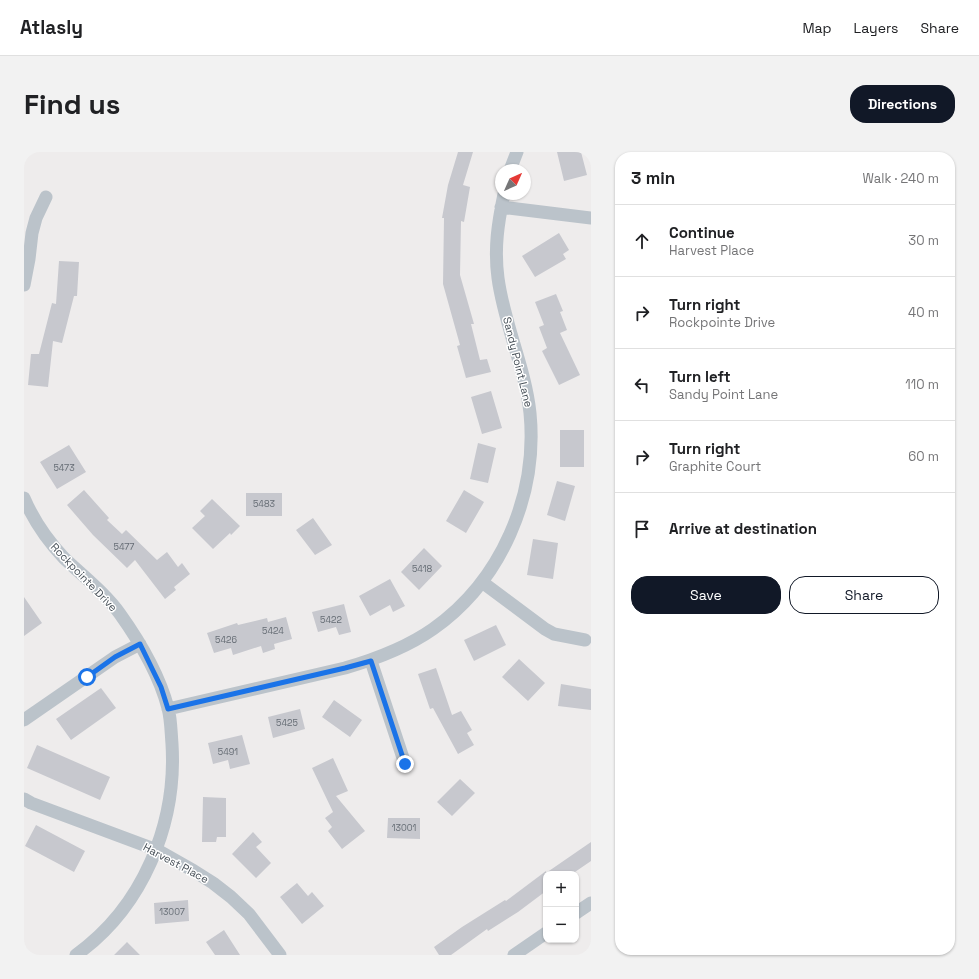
<!DOCTYPE html>
<html lang="en">
<head>
<meta charset="utf-8">
<style>
  :root { --surface:#fff; --page:#f2f2f2; --text:#202124; --muted:#757577; --line:#e0e0e0; --accent:#111827 }
  body { margin:0; font-family:"Space Grotesk",sans-serif; background:var(--page); color:var(--text) }
  .controls { position:absolute; right:12px; bottom:12px; display:grid; overflow:hidden; border-radius:8px; box-shadow:0 1px 3px #0004 }
  .controls button { width:36px; height:36px; display:grid; place-items:center; padding:0; border:0; border-bottom:1px solid var(--line); background:var(--surface); color:var(--text); font:20px sans-serif }
  .compass { position:absolute; left:471px; top:12px; width:36px; height:36px; border-radius:50%; background:var(--surface); box-shadow:0 1px 3px #0004; rotate:45deg }
  .stop { position:absolute; width:12px; height:12px; margin:-9px; border:3px solid #1a73e8; border-radius:50%; background:#fff }
  .stop.end { background:#1a73e8; border-color:#fff; box-shadow:0 1px 4px #0008 }
  .list { margin:0; padding:0; list-style:none }
  h2 { display:flex; justify-content:space-between; align-items:center; height:52px; margin:0; padding:0 16px; font-size:17px }
  h2 small { font-size:13px; font-weight:400; color:var(--muted) }
  .list li { display:grid; grid-template-columns:26px 1fr auto; gap:12px; align-items:center; box-sizing:border-box; height:72px; padding:0 16px; border-top:1px solid var(--line) }
  .list b { display:block; font-size:15px; white-space:nowrap }
  .list p { margin:0; font-size:13px; white-space:nowrap; color:var(--muted) }
  .list em { font-size:13px; font-style:normal; color:var(--muted) }
  .actions { display:flex; gap:8px; padding:12px 16px }
  .actions a { flex:1; padding:9px 0; border:1px solid var(--accent); border-radius:16px; text-align:center; font-size:14px; color:var(--accent) }
  .actions .main { background:var(--accent); color:#fff }
  .icon { flex:none; width:22px; height:22px; fill:none; stroke:currentColor; stroke-width:2; stroke-linecap:round; stroke-linejoin:round }
  .map { position:relative; flex:none; width:567px; height:803px; overflow:hidden; border-radius:16px }
  header { display:flex; align-items:center; gap:24px; box-sizing:border-box; height:56px; padding:0 20px; background:var(--surface); border-bottom:1px solid var(--line) }
  header strong { font-size:19px }
  nav { display:flex; gap:22px; margin-inline-start:auto; font-size:14px }
  .intro { display:flex; align-items:center; justify-content:space-between; box-sizing:border-box; height:96px; padding:0 24px }
  h1 { margin:0; font-size:28px }
  .button { padding:10px 18px; border-radius:16px; background:var(--accent); color:#fff; font-size:14px; font-weight:700 }
  main { display:flex; gap:24px; padding:0 24px }
  aside { flex:1; background:var(--surface); border-radius:16px; box-shadow:0 1px 3px #0004 }
  .map>svg:first-child { display:block }
  .building { fill:#c7c8ce }
  .lines { fill:none; stroke-linecap:round; stroke-linejoin:round }
  .street { stroke:#bbc3ca; stroke-width:13 }
  .route { stroke:#1a73e8; stroke-width:5 }
  .labels { text-anchor:middle; dominant-baseline:central; stroke-width:3; stroke-linejoin:round; paint-order:stroke }
  .number-label { font-size:9px; fill:#666d75 }
  .street-label { font-size:11px; fill:#464f57; stroke:#fff }
</style>
</head>
<body>
<header>
<strong>Atlasly</strong>
<nav><a>Map</a><a>Layers</a><a>Share</a></nav>
</header>
<div class="intro"><h1>Find us</h1><a class="button">Directions</a></div>
<main>
<div class="map">
<svg width="567" height="803" viewBox="0 0 567 803">
  <rect width="100%" height="100%" fill="#eeecec"/>
  <path class="building" d="M 434,0 L 449,0 L 439,33 L 446,35 L 440,70 L 437,69 L 436,123 L 450,172 L 447,172 L 456,208 L 463,207 L 467,220 L 442,226 L 433,194 L 436,193 L 419,132 L 420,66 L 418,66 L 424,33 Z
    M 533,0 L 557,0 L 563,23 L 540,29 Z
    M 535,81 L 545,98 L 539,102 L 542,107 L 511,125 L 498,104 Z
    M 35,109 L 55,110 L 53,144 L 50,144 L 38,191 L 29,189 L 24,235 L 4,233 L 7,202 L 15,202 L 28,151 L 32,152 Z
    M 532,142 L 539,159 L 536,160 L 543,178 L 536,181 L 556,223 L 535,233 L 518,199 L 523,196 L 515,175 L 520,173 L 511,150 Z
    M 467,239 L 478,276 L 458,282 L 447,245 Z
    M 536,278 L 560,278 L 560,315 L 536,315 Z
    M 454,291 L 472,296 L 464,331 L 446,327 Z
    M 45,293 L 62,320 L 33,337 L 16,310 Z
    M 533,329 L 551,334 L 541,369 L 523,363 Z
    M 60,338 L 85,366 L 83,368 L 98,382 L 102,378 L 133,408 L 143,400 L 154,415 L 158,411 L 166,422 L 150,435 L 152,438 L 141,447 L 111,408 L 103,416 L 69,383 L 43,353 Z
    M 440,338 L 460,350 L 442,381 L 422,369 Z
    M 222,341 L 258,341 L 258,364 L 222,364 Z
    M 188,347 L 216,374 L 207,383 L 206,381 L 189,397 L 168,376 L 181,364 L 176,359 Z
    M 289,366 L 308,393 L 291,403 L 272,378 Z
    M 509,387 L 534,391 L 529,427 L 503,423 Z
    M 400,396 L 418,414 L 395,438 L 377,420 Z
    M 366,427 L 381,454 L 369,460 L 366,453 L 346,464 L 335,444 Z
    M 0,445 L 18,471 L 0,484 Z
    M 320,452 L 327,480 L 315,483 L 312,475 L 294,480 L 288,460 Z
    M 262,465 L 268,487 L 250,492 L 251,497 L 239,501 L 237,494 L 209,503 L 207,496 L 190,501 L 183,481 L 213,471 L 214,473 L 243,466 L 244,470 Z
    M 472,473 L 482,493 L 450,509 L 440,488 Z
    M 495,507 L 521,531 L 504,549 L 478,525 Z
    M 412,516 L 428,563 L 437,559 L 448,578 L 443,581 L 450,593 L 434,602 L 409,556 L 406,557 L 394,522 Z
    M 537,532 L 567,537 L 567,558 L 534,554 Z
    M 77,536 L 92,556 L 47,588 L 32,567 Z
    M 310,548 L 338,568 L 326,585 L 298,565 Z
    M 276,557 L 281,577 L 249,586 L 244,565 Z
    M 218,583 L 226,612 L 206,617 L 204,608 L 189,612 L 184,591 Z
    M 13,593 L 86,625 L 76,648 L 3,616 Z
    M 309,606 L 324,639 L 312,644 L 341,679 L 318,697 L 304,679 L 308,675 L 301,666 L 309,660 L 288,616 Z
    M 436,627 L 451,641 L 428,664 L 413,650 Z
    M 179,645 L 202,646 L 202,685 L 193,685 L 192,690 L 178,690 Z
    M 364,666 L 396,666 L 396,687 L 363,686 Z
    M 12,673 L 61,699 L 50,720 L 1,694 Z
    M 229,680 L 238,690 L 232,695 L 247,711 L 232,726 L 208,702 Z
    M 567,690 L 567,709 L 548,722 L 522,722 L 522,739 L 494,760 L 464,779 L 463,777 L 427,803 L 415,803 L 410,795 L 438,775 L 481,748 L 482,749 L 522,719 L 522,721 Z
    M 273,731 L 284,744 L 288,740 L 300,754 L 278,772 L 256,745 Z
    M 164,748 L 165,769 L 131,772 L 130,751 Z
    M 200,778 L 216,803 L 191,803 L 182,790 Z
    M 103,790 L 116,803 L 90,803 Z"/>
  <g class="lines">
    <path class="street" d="M 486,18 L 493,0
      M 477,55 L 567,66
      M 0,133 L 5,107 L 8,81 L 12,66 L 22,45
      M 0,346 C 9,367 24,389 40,406 C 59,424 81,441 96,462 C 116,490 135,522 144,556 C 147,567 147,580 148,592 C 153,672 119,755 52,803
      M 458,430 L 521,477 L 530,482 L 561,488
      M 347,509 L 381,612
      M 144,557 L 321,516 C 352,507 382,496 409,477 C 477,429 514,344 506,261 C 501,215 480,172 474,126 C 470,96 474,71 480,42
      M 0,568 L 91,505 L 116,492
      M 0,647 L 7,651 L 133,698 L 170,719 L 189,731 L 207,745 L 225,762 L 256,803
      M 552,761 L 567,751
      M 490,803 L 522,781"/>
  </g>
  <g class="lines">
    <path class="route" d="M 63,525 L 91,505 L 116,492 L 137,535 L 144,557 L 321,516 L 347,509 L 381,612"/>
  </g>
  <g class="labels">
    <g class="number-label">
      <text x="40" y="316">5473</text>
      <text x="240" y="352">5483</text>
      <text x="100" y="395">5477</text>
      <text x="398" y="417">5418</text>
      <text x="307" y="468">5422</text>
      <text x="249" y="479">5424</text>
      <text x="202" y="488">5426</text>
      <text x="263" y="571">5425</text>
      <text x="204" y="600">5491</text>
      <text x="380" y="676">13001</text>
      <text x="148" y="760">13007</text>
    </g>
    <g class="street-label">
      <text transform="translate(494 210) rotate(76)">Sandy Point Lane</text>
      <text transform="translate(60 425) rotate(46)">Rockpointe Drive</text>
      <text transform="translate(152 711) rotate(28)">Harvest Place</text>
    </g>
  </g>
</svg>
<div class="controls">
<button>+</button>
<button>−</button>
</div>
<svg class="compass" viewBox="-18 -18 36 36"><path d="M0-13l5 13h-10z" fill="#e53935"/><path d="M0 13l5-13h-10z" fill="#757577"/></svg>
<div class="stop" style="left:63px;top:525px"></div>
<div class="stop end" style="left:381px;top:612px"></div>
</div>
<aside>
<h2>3 min<small>Walk · 240 m</small></h2>
<ul class="list">
<li><svg class="icon" aria-label="ahead" viewBox="0 0 24 24"><path d="M12 20V5M6 11l6-6 6 6"/></svg><div><b>Continue</b><p>Harvest Place</p></div><em>30 m</em></li>
<li><svg class="icon" aria-label="right" viewBox="0 0 24 24"><path d="M7 20v-9h11M14 6l5 5-5 5"/></svg><div><b>Turn right</b><p>Rockpointe Drive</p></div><em>40 m</em></li>
<li><svg class="icon" aria-label="left" viewBox="0 0 24 24"><path d="M17 20v-9H6M10 6l-5 5 5 5"/></svg><div><b>Turn left</b><p>Sandy Point Lane</p></div><em>110 m</em></li>
<li><svg class="icon" aria-label="right" viewBox="0 0 24 24"><path d="M7 20v-9h11M14 6l5 5-5 5"/></svg><div><b>Turn right</b><p>Graphite Court</p></div><em>60 m</em></li>
<li><svg class="icon" aria-label="arrive" viewBox="0 0 24 24"><path d="M6 21V4h12l-3 4 3 4H6"/></svg><div><b>Arrive at destination</b></div></li>
</ul>
<div class="actions"><a class="main">Save</a><a>Share</a></div>
</aside>
</main>
</body>
</html>
